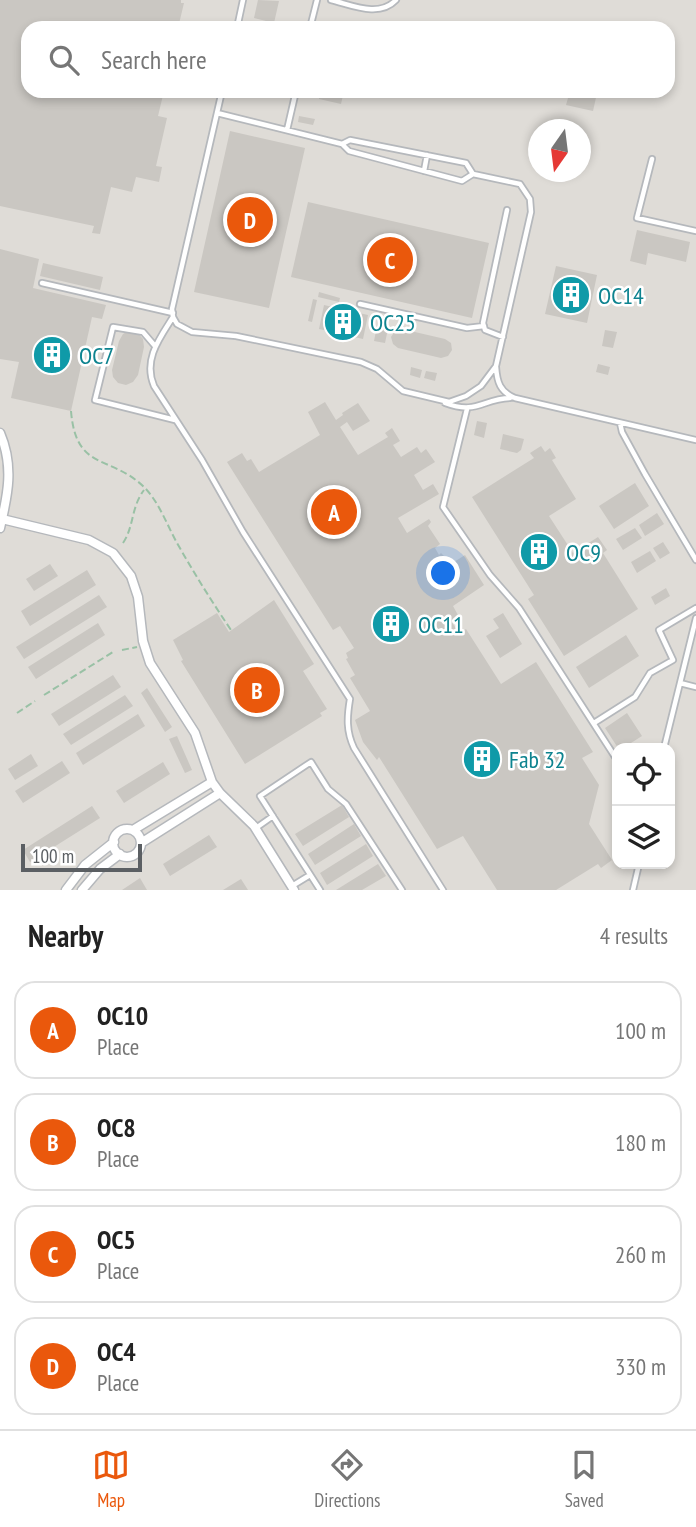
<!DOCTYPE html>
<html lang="en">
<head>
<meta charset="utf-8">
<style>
  :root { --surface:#fff; --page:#f2f2f2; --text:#222; --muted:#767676; --line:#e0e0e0; --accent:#ea580c }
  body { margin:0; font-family:"PT Sans Narrow",sans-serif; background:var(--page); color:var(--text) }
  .controls { position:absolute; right:21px; bottom:21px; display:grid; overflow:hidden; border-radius:14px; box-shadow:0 4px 10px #0003 }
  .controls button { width:63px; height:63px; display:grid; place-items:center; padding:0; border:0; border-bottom:2px solid var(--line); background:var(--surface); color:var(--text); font:35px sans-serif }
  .compass { position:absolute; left:528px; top:119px; width:63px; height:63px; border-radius:50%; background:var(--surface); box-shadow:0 4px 10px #0003; rotate:194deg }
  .scale { position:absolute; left:21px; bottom:18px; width:121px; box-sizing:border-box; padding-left:7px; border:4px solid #5b5f63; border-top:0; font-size:19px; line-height:24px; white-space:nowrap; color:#5b5f63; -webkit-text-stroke:5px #fff; paint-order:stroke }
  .you { position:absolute; left:444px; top:574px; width:24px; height:24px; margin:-18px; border:5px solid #fff; border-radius:50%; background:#1a73e8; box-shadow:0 0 0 10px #1a73e833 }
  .badge { display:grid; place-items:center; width:46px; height:46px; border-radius:50%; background:var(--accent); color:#fff; font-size:23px; font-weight:700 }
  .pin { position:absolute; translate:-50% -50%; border:4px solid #fff; box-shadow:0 2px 7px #0006 }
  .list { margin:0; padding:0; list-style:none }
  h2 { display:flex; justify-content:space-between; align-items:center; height:91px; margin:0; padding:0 28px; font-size:30px }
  h2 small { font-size:23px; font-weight:400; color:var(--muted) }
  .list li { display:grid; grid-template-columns:46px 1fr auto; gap:21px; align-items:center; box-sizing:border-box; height:98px; margin:0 14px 14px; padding:0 14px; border:2px solid var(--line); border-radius:21px }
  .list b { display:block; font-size:26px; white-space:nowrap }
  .list p { margin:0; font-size:23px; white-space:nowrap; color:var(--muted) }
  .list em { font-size:23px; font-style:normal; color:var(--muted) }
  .icon { flex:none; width:38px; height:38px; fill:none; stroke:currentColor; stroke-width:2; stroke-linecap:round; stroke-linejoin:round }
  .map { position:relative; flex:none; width:696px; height:890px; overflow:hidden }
  .search { position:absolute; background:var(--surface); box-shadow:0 4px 10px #0003; left:21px; right:21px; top:21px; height:77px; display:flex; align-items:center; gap:18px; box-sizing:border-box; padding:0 24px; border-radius:21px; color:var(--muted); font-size:26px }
  .sheet { height:539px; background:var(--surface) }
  nav { display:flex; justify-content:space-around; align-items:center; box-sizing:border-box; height:98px; border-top:2px solid var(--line); background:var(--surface); font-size:19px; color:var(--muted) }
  nav a { display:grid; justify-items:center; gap:4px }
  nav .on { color:var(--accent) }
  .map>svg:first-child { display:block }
  .industrial { fill:#dfdcd7; fill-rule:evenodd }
  .building { fill:#cac7c2 }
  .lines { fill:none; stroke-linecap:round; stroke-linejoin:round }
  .service-casing { stroke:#b5b8bc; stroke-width:8 }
  .minor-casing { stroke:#b5b8bc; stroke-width:11 }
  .path { stroke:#99c1a5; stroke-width:2; stroke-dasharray:7 3.5; stroke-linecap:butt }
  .service { stroke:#fff; stroke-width:4.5 }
  .minor { stroke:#fff; stroke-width:8 }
  .labels { text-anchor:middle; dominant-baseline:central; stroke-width:5; stroke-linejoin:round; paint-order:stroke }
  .culture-label { font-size:24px; fill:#0d838f; stroke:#fff; text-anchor:start }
</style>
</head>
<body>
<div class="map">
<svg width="696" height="890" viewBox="0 0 696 890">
  <rect width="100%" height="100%" fill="#edebe3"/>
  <path class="industrial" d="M 0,0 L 696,0 L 696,890 L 0,890 ZM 28,28 L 668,28 L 668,91 L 28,91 ZM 538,130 L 580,130 L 580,172 L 538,172 ZM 617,748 L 670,748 L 670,864 L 617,864 Z"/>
  <path class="building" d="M 0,0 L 181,0 L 181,3 L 184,3 L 178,28 L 28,28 L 28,91 L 164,91 L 158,116 L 167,118 L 156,166 L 162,167 L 159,182 L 136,177 L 132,192 L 111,187 L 100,234 L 92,233 L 94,226 L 0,206 Z
    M 258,0 L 279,1 L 274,23 L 254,18 Z
    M 320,91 L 344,91 L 341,104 L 319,99 Z
    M 570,91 L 597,93 L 593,111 L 566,105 Z
    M 299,116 L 315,119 L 313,125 L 298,122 Z
    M 230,131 L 305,148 L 269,308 L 194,292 Z
    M 308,202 L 489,243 L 472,318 L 291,277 Z
    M 637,230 L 690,242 L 686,262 L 648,253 L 646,265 L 630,261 Z
    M 0,249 L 39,259 L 33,288 L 106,305 L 102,319 L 92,317 L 71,411 L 11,398 L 19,362 L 0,359 Z
    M 43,263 L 103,277 L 100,290 L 40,276 Z
    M 556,266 L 597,275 L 587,323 L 545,314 Z
    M 319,292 L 340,298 L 339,302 L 318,297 Z
    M 313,299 L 317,300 L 312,322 L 308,321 Z
    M 324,305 L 368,315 L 363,339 L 319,329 Z
    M 378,321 L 389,324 L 385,343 L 374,341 Z
    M 402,329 L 445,339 L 451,343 L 452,350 L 448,356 L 441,358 L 398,348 L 393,344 L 391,337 L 395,331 Z
    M 130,330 L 137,332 L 143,339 L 144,347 L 138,375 L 133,382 L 126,385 L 118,383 L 113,377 L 112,370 L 119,341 L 123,334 Z
    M 605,330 L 617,332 L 613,348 L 602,346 Z
    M 598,364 L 610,367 L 608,375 L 596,372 Z
    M 411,367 L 422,370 L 420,378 L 410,375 Z
    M 426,371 L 437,373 L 435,381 L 424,378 Z
    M 325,402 L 336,420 L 343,415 L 342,413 L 358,403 L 370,421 L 353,431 L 347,422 L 340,427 L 358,455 L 388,437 L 385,433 L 392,428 L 400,441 L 393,445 L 401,457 L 417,447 L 421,453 L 426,449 L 435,462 L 414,475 L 423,490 L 433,484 L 439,494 L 398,518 L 407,533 L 429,519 L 431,522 L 428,526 L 440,544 L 435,548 L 439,555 L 441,553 L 448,560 L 439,568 L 440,571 L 465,555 L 484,585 L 453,606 L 459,617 L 451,621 L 459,633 L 466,629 L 501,684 L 536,662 L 593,752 L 582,758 L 599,785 L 589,824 L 612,860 L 601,868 L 598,864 L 556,890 L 497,890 L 463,836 L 437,849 L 379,757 L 377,760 L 363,742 L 355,720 L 370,711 L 350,678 L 355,675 L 346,659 L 348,658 L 346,653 L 354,648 L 340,626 L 333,630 L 227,462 L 242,453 L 247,461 L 251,459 L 259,472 L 320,435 L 308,412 Z
    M 477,421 L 487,423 L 484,438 L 474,435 Z
    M 503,434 L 524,439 L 521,450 L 517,453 L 500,449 Z
    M 541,446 L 545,452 L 550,448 L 556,458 L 552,460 L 576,499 L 549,516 L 573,553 L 598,537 L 607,550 L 603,553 L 638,609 L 564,656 L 528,599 L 534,595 L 472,497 L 534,458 L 530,453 Z
    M 635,483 L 649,506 L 614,529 L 599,506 Z
    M 657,513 L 664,524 L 645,536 L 639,525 Z
    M 635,528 L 642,538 L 623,550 L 616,539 Z
    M 663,542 L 670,553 L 660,559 L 653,548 Z
    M 650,551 L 656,561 L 637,573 L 631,562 Z
    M 50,564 L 58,576 L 34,591 L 26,579 Z
    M 87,570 L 96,585 L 30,626 L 21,611 Z
    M 666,588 L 670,596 L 655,605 L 651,597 Z
    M 99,595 L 107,607 L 24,659 L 16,647 Z
    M 274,600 L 314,664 L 303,671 L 327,709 L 320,713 L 322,716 L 245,764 L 181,661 L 183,660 L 173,640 L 217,613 L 229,632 Z
    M 503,613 L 522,644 L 500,658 L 486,636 L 499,628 L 493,619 Z
    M 98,623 L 105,635 L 36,679 L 28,667 Z
    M 626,635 L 639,656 L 589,688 L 576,667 Z
    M 113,675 L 121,687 L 59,726 L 51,714 Z
    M 147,688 L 172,727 L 165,732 L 141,693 Z
    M 125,695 L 133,706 L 71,745 L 63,734 Z
    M 627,713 L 642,736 L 623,748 L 618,748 L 605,728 Z
    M 138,714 L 145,726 L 83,765 L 76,753 Z
    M 177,736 L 192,770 L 185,773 L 169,739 Z
    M 31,754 L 38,766 L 15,780 L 8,769 Z
    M 62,761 L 70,773 L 23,803 L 15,791 Z
    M 163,762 L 170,774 L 124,803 L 116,791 Z
    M 342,805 L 349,817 L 303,846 L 295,834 Z
    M 92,806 L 100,818 L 30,862 L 23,850 Z
    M 354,824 L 361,836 L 315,865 L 308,854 Z
    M 209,835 L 217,847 L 170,876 L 163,864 Z
    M 366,844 L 373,856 L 327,885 L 320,873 Z
    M 378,864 L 386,876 L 362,890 L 336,890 Z
    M 140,878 L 147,890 L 122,890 Z
    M 241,879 L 248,890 L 223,890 Z"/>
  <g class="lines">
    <g class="service-casing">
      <path id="service" d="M 331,0 C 352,5 379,18 396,0
        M 237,28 L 243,0
        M 310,28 L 317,0
        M 217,113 L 342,144 L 350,140 L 466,163 L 473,174 L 520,184 L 530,199 L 531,212 L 496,366 L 481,386 L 466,396 L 449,402 L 403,391 L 377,369 L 361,362 L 236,336 L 192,332 L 177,324 L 173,317 L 172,309 L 222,91
        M 287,130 L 296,91
        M 342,144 L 349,151 L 462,181 L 473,174
        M 652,159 L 637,218 L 696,231
        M 424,171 L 427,155
        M 42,283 L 173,313
        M 360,304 L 467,328 L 484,326
        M 173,317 C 159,339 143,360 154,386 L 202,460 L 243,532 L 350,699 C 347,717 346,731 354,748 L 443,890
        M 503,337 L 485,330 L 483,323 L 507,210
        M 155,346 L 143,332 L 113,327 L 95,400 L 175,420
        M 496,367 C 497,382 500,392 515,398 L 696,440
        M 445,403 C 477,415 482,399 510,398
        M 467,409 L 443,507 L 490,575 L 519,608 L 617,760
        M 620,423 L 622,432 L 645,474 L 696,560
        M 680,683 L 696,687
        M 594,723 L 635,697 L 650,673 L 673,660 L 659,630 L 696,608
        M 664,748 L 696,618
        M 256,828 L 273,816
        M 292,886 L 310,875
        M 320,890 L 260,796 L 311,762 L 328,789 L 346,804 L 402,890
        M 633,890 L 639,864"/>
    </g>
    <g class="minor-casing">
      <path id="minor" d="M 0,433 C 14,466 8,494 0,528
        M 2,519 L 89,540 L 113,553 L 131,576 L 138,597 L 143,641 L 150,663 L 195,733 L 212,782 L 220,793 L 254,826 L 294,890
        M113 843a14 14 0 1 1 28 0a14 14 0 1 1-28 0Z
        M 133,830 L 212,782
        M 141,843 L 220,793
        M 66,890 L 85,865 L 114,842
        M 82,890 L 100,869 L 120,854"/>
    </g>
    <path class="path" d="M 71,411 C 76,472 110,454 144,487 C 159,502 167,525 177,543 C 194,573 212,602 231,630
      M 123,543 C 134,527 131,507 144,490
      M 122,650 L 137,647
      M 44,695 L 113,652
      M 17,713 L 35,701"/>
    <use href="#service" class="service"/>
    <use href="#minor" class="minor"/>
  </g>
  <defs>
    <g id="building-disc" transform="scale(2.0125)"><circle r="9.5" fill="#0f9aa8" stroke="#fff"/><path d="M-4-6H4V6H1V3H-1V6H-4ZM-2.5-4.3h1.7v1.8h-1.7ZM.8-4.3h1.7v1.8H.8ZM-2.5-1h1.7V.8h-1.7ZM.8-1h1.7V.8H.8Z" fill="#fff"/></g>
  </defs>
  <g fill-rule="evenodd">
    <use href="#building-disc" x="571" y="295"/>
    <use href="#building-disc" x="343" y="322"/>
    <use href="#building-disc" x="52" y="355"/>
    <use href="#building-disc" x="539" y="552"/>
    <use href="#building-disc" x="391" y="624"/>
    <use href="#building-disc" x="482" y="759"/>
  </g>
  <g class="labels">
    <g class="culture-label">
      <text x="598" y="295">OC14</text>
      <text x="370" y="322">OC25</text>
      <text x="79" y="355">OC7</text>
      <text x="566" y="552">OC9</text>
      <text x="418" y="624">OC11</text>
      <text x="509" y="759">Fab 32</text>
    </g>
  </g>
</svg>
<div class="controls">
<button><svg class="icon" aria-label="locate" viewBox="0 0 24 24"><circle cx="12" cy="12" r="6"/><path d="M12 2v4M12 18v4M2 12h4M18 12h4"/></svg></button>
<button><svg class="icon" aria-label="layers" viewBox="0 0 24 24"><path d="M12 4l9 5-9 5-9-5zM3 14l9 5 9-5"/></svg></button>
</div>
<svg class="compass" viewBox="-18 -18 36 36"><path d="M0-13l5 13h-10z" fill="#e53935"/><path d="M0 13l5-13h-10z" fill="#767676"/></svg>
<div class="scale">100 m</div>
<div class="you"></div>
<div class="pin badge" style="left:334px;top:512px">A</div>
<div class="pin badge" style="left:257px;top:690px">B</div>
<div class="pin badge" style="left:390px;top:260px">C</div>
<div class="pin badge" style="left:250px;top:220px">D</div>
<div class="search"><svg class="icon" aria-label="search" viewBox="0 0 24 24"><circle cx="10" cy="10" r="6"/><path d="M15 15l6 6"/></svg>Search here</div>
</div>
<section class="sheet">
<h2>Nearby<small>4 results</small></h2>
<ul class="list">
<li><span class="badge">A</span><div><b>OC10</b><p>Place</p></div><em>100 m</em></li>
<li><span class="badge">B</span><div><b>OC8</b><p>Place</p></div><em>180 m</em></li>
<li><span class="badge">C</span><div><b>OC5</b><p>Place</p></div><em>260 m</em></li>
<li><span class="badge">D</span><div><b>OC4</b><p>Place</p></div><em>330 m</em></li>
</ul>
</section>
<nav>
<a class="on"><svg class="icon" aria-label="map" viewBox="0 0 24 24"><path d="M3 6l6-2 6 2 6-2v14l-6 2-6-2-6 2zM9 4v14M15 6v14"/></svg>Map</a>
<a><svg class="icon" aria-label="directions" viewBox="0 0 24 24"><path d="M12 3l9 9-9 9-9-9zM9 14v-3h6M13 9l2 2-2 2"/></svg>Directions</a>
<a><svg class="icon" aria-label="saved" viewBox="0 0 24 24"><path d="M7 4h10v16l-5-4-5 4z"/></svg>Saved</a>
</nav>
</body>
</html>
